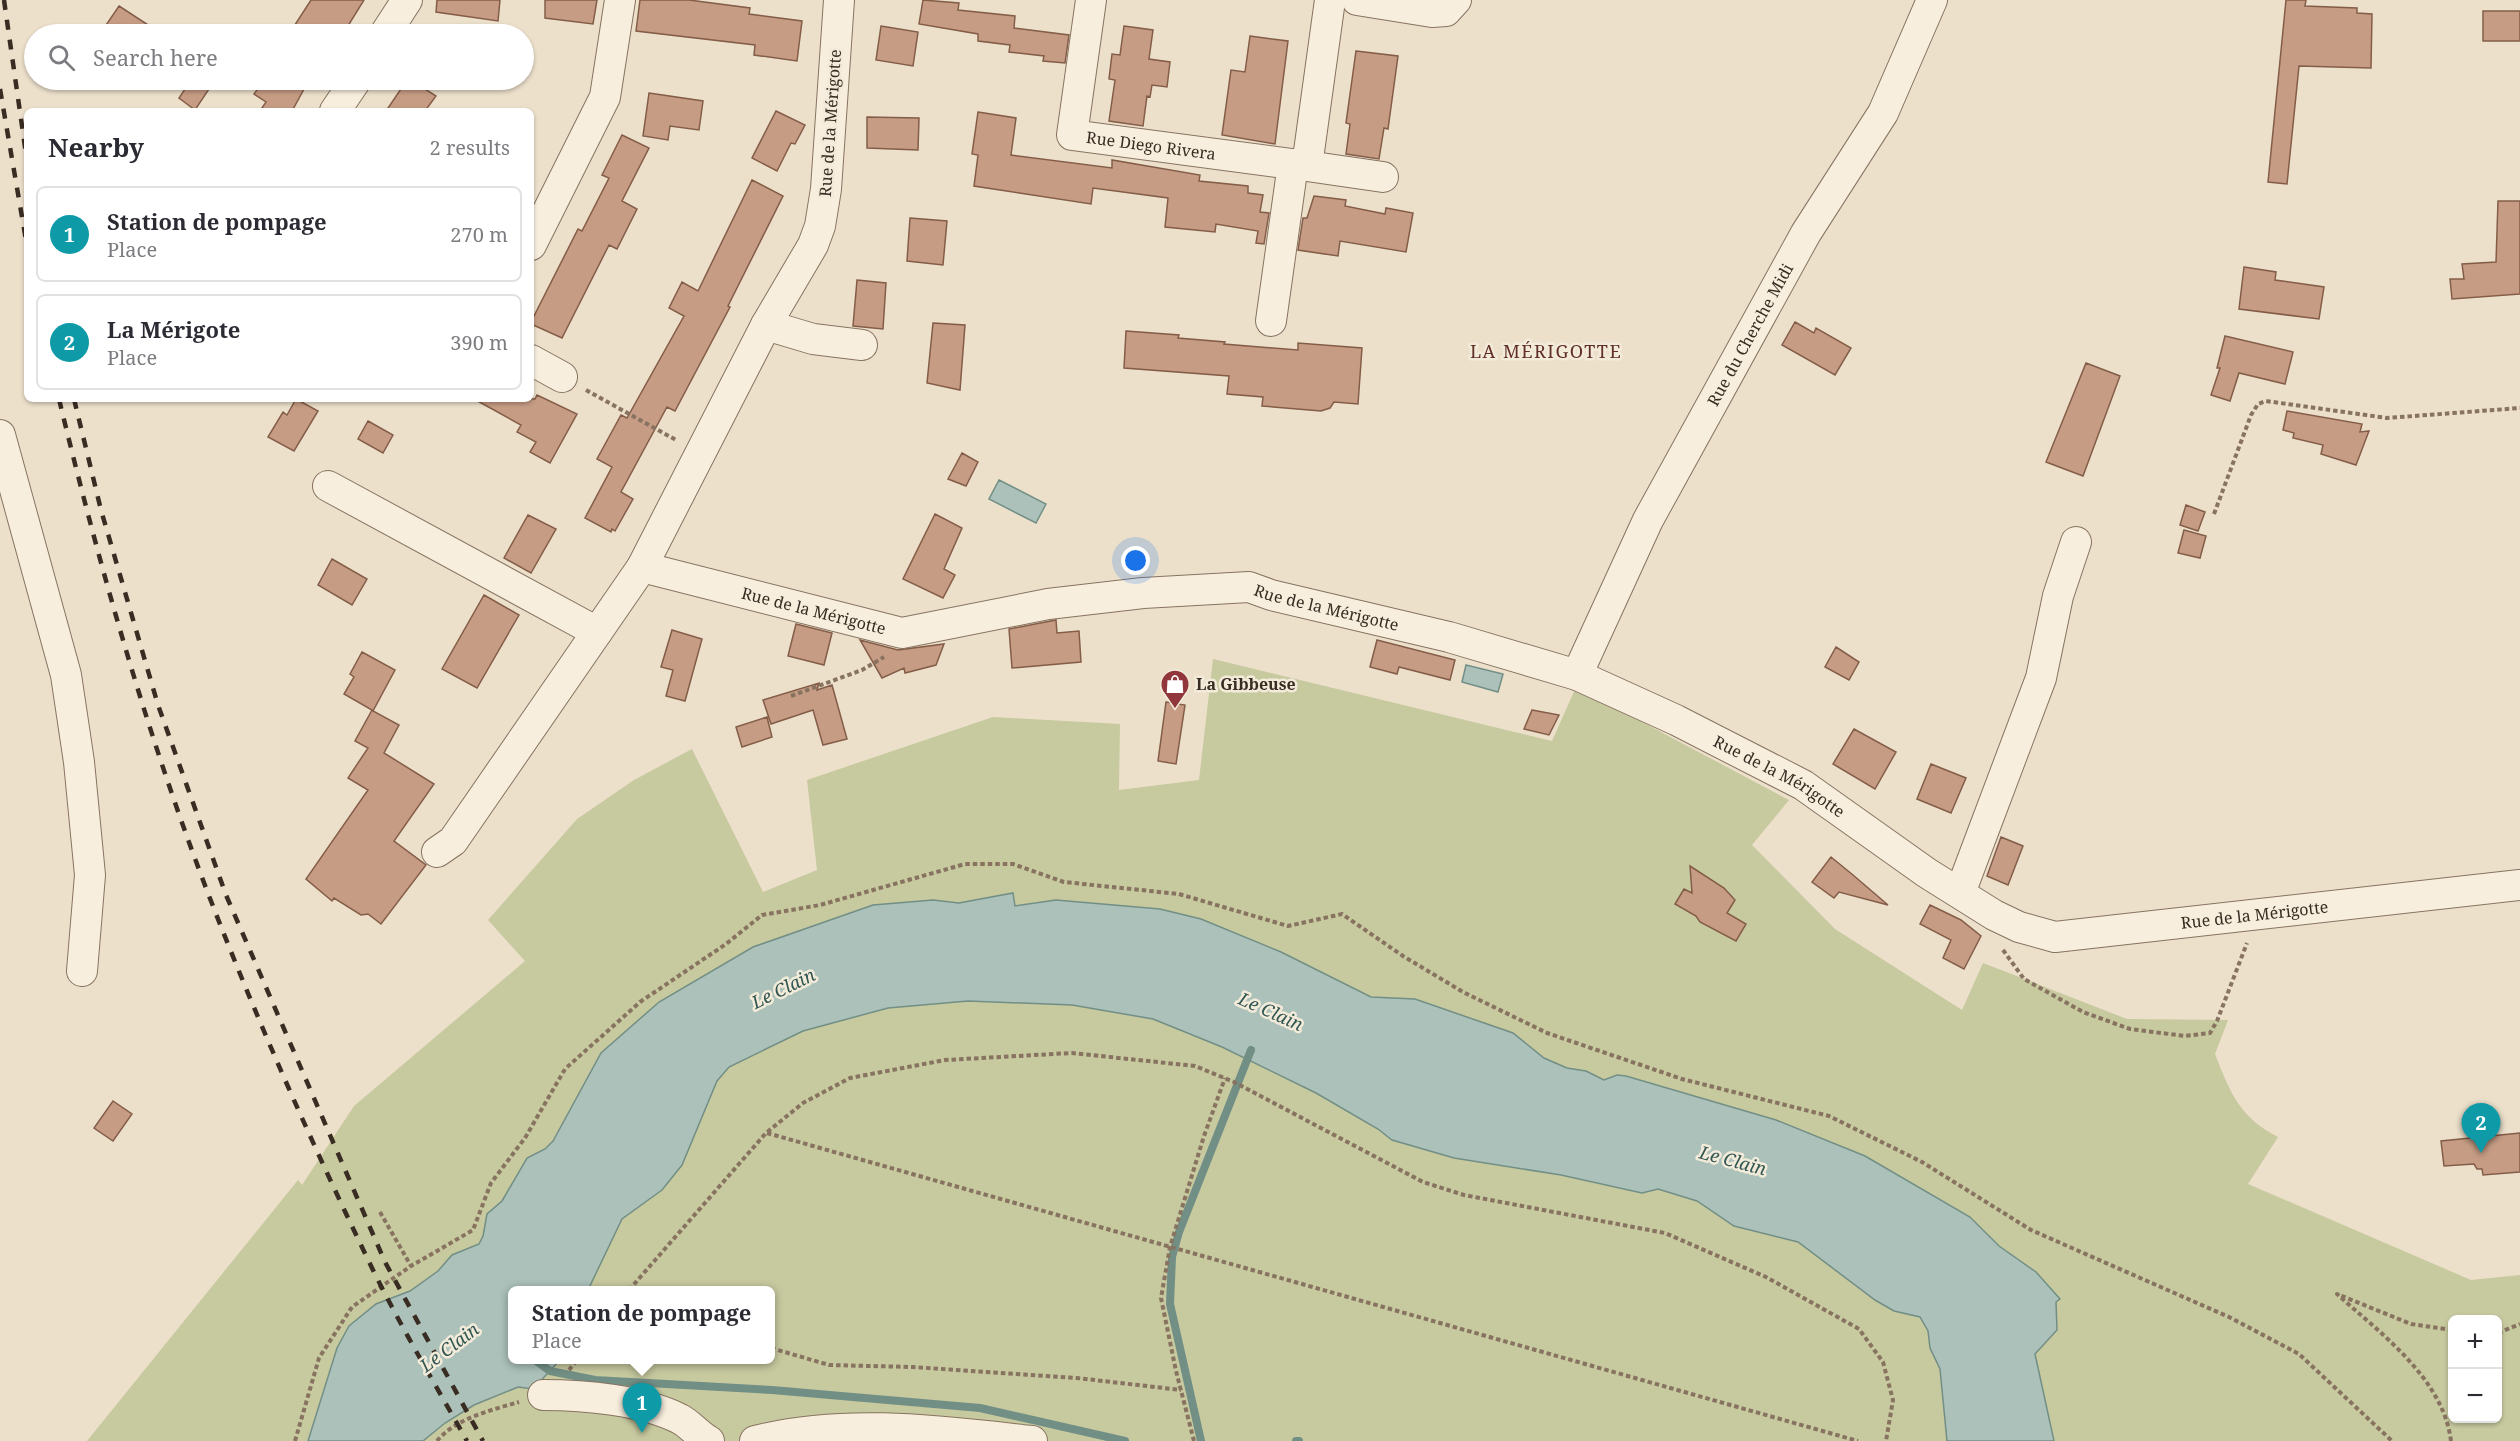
<!DOCTYPE html>
<html lang="en">
<head>
<meta charset="utf-8">
<style>
  :root { --surface:#fff; --page:#f7f7f7; --text:#2b2b33; --muted:#7c7c81; --line:#e1e1e2; --accent:#0b8043 }
  body { margin:0; font-family:"Noto Serif",serif; background:var(--page); color:var(--text) }
  .controls { position:absolute; right:18px; bottom:18px; display:grid; overflow:hidden; border-radius:9px; box-shadow:0 2px 4px #0004 }
  .controls button { width:54px; height:54px; display:grid; place-items:center; padding:0; border:0; border-bottom:2px solid var(--line); background:var(--surface); color:var(--text); font:30px sans-serif }
  .you { position:absolute; left:1136px; top:561px; width:21px; height:21px; margin:-15px; border:4px solid #fff; border-radius:50%; background:#1a73e8; box-shadow:0 0 0 9px #1a73e833 }
  .badge { display:grid; place-items:center; width:39px; height:39px; border-radius:50%; background:var(--accent); color:#fff; font-size:20px; font-weight:700 }
  .pin { position:absolute; translate:-50% -50px; filter:drop-shadow(0 2px 3px #0008) }
  .pin::after { content:''; position:absolute; top:32px; width:21px; height:18px; background:inherit; clip-path:polygon(0 0,100% 0,50% 100%) }
  .popup { position:absolute; left:508px; top:1286px; width:267px; height:78px; box-sizing:border-box; display:grid; place-content:center; border-radius:9px; background:var(--surface); filter:drop-shadow(0 2px 4px #0005); font-size:20px; white-space:nowrap; color:var(--muted) }
  .popup b { font-size:22px; color:var(--text) }
  .popup::after { content:''; position:absolute; left:50%; top:100%; margin-left:-12px; border:12px solid transparent; border-top-color:var(--surface) }
  .list { margin:0; padding:0; list-style:none }
  h2 { display:flex; justify-content:space-between; align-items:center; height:78px; margin:0; padding:0 24px; font-size:26px }
  h2 small { font-size:20px; font-weight:400; color:var(--muted) }
  .list li { display:grid; grid-template-columns:39px 1fr auto; gap:18px; align-items:center; box-sizing:border-box; height:96px; margin:0 12px 12px; padding:0 12px; border:2px solid var(--line); border-radius:9px }
  .list b { display:block; font-size:22px; white-space:nowrap }
  .list p { margin:0; font-size:20px; white-space:nowrap; color:var(--muted) }
  .list em { font-size:20px; font-style:normal; color:var(--muted) }
  .icon { flex:none; width:33px; height:33px; fill:none; stroke:currentColor; stroke-width:2; stroke-linecap:round; stroke-linejoin:round }
  .map { position:relative; flex:none; width:2520px; height:1441px; overflow:hidden }
  .search { position:absolute; background:var(--surface); box-shadow:0 2px 4px #0004; left:24px; top:24px; width:510px; height:66px; display:flex; align-items:center; gap:15px; box-sizing:border-box; padding:0 21px; border-radius:33px; color:var(--muted); font-size:22px }
  .panel { position:absolute; background:var(--surface); box-shadow:0 2px 4px #0004; left:24px; top:108px; width:510px; height:294px; border-radius:9px }
  .map>svg:first-child { display:block }
  .green { fill:#c7c99f; fill-rule:evenodd }
  .water { fill:#abc1b9; stroke:#728f86; stroke-width:1.5 }
  .lines { fill:none; stroke-linecap:round; stroke-linejoin:round }
  .stream { stroke:#728f86; stroke-width:8 }
  .building { fill:#c69c84; stroke:#845d48; stroke-width:1.5 }
  .minor-casing { stroke:#877360; stroke-width:32 }
  .path { stroke:#877360; stroke-width:4; stroke-dasharray:4.5 3; stroke-linecap:butt }
  .minor { stroke:#f7eede; stroke-width:30 }
  .rail { stroke:#392c22; stroke-width:4.5; stroke-dasharray:10 10; stroke-linecap:butt }
  .labels { text-anchor:middle; dominant-baseline:central; stroke-width:5; stroke-linejoin:round; paint-order:stroke }
  .street-label { font-size:16px; fill:#392c22; stroke:#f3ebda }
  .poi-label { font-size:16px; font-weight:bold; fill:#392c22; stroke:#f3ebda; text-anchor:start }
  .neighbourhood-label { font-size:18px; letter-spacing:1.5px; fill:#622f26; stroke:#f3ebda }
  .water-label { font-size:18px; font-style:italic; fill:#335753; stroke:#f3ebda }
</style>
</head>
<body>
<div class="map">
<svg width="2520" height="1441" viewBox="0 0 2520 1441">
  <rect width="100%" height="100%" fill="#ece0cb"/>
  <path class="green" d="M 1213,659 L 1552,741 L 1576,687 L 1789,800 L 1752,845 L 1835,929 L 1962,1010 L 1983,963 L 2127,1019 L 2228,1020 L 2215,1054 C 2230,1092 2239,1117 2278,1137 L 2248,1184 L 2471,1280 L 2520,1275 L 2520,1441 L 87,1441 L 298,1180 L 302,1185 L 354,1106 L 525,961 L 488,920 L 577,819 L 634,780 L 692,749 L 763,892 L 817,870 L 807,780 L 993,717 L 1120,724 L 1119,790 L 1199,780 ZM 513,1290 L 771,1290 L 771,1360 L 513,1360 ZM 2452,1320 L 2498,1320 L 2498,1418 L 2452,1418 Z"/>
  <path class="water" d="M 999,480 L 1046,504 L 1036,523 L 989,499 Z
    M 1466,665 L 1503,674 L 1498,692 L 1462,682 Z
    M 1013,893 L 1015,906 L 1056,900 L 1160,909 L 1201,919 L 1281,952 L 1371,997 L 1415,999 L 1513,1033 L 1544,1058 L 1567,1068 L 1586,1071 L 1604,1080 L 1617,1075 L 1626,1076 L 1776,1120 L 1865,1156 L 1970,1217 L 1999,1246 L 2036,1272 L 2060,1299 L 2056,1302 L 2057,1330 L 2035,1354 L 2054,1441 L 1947,1441 L 1940,1369 L 1930,1348 L 1928,1331 L 1920,1317 L 1894,1311 L 1875,1300 L 1798,1242 L 1734,1226 L 1697,1201 L 1658,1189 L 1642,1193 L 1561,1175 L 1454,1158 L 1392,1140 L 1378,1129 L 1316,1093 L 1222,1047 L 1153,1019 L 1072,1005 L 968,1001 L 888,1008 L 803,1031 L 729,1067 L 717,1081 L 682,1165 L 662,1190 L 622,1219 L 588,1290 L 513,1290 L 513,1360 L 560,1360 L 533,1389 L 518,1387 L 474,1405 L 445,1423 L 423,1441 L 308,1441 L 337,1348 L 349,1326 L 376,1304 L 410,1291 L 438,1271 L 452,1255 L 479,1244 L 483,1236 L 487,1214 L 502,1201 L 527,1158 L 545,1149 L 553,1141 L 601,1053 L 659,1002 L 753,947 L 873,905 L 933,900 L 959,903 Z"/>
  <g class="lines">
    <path class="stream" d="M 535,1360 L 550,1371 L 595,1380 L 772,1390 L 980,1408 L 1125,1441
      M 1201,1441 L 1170,1304 L 1172,1257 L 1179,1232 L 1251,1050
      M 1296,1441 L 1299,1441"/>
  </g>
  <path class="building" d="M 311,0 L 364,0 L 343,34 L 289,34 Z
    M 437,0 L 500,0 L 498,21 L 436,12 Z
    M 545,0 L 597,0 L 593,24 L 545,18 Z
    M 640,0 L 689,0 L 750,8 L 749,14 L 802,21 L 797,61 L 754,55 L 755,45 L 636,31 Z
    M 923,0 L 959,3 L 958,10 L 1015,16 L 1014,28 L 1069,35 L 1065,63 L 1043,61 L 1044,56 L 1009,52 L 1010,45 L 978,41 L 978,34 L 919,24 Z
    M 2286,0 L 2306,0 L 2305,6 L 2357,8 L 2357,13 L 2372,14 L 2371,68 L 2299,66 L 2287,184 L 2268,182 Z
    M 119,6 L 162,34 L 100,34 Z
    M 2483,11 L 2520,11 L 2520,41 L 2483,41 Z
    M 881,26 L 918,32 L 913,66 L 876,60 Z
    M 1124,26 L 1153,30 L 1149,59 L 1170,62 L 1167,87 L 1152,85 L 1150,97 L 1147,96 L 1143,126 L 1109,121 L 1115,80 L 1109,79 L 1112,54 L 1120,55 Z
    M 1250,36 L 1288,41 L 1275,144 L 1222,135 L 1231,70 L 1245,72 Z
    M 1356,51 L 1398,56 L 1388,129 L 1384,128 L 1379,159 L 1346,154 L 1350,124 L 1346,123 Z
    M 191,80 L 215,80 L 195,110 L 179,98 Z
    M 264,80 L 309,80 L 292,111 L 260,111 L 266,102 L 254,94 Z
    M 407,80 L 411,80 L 436,96 L 425,111 L 386,111 Z
    M 649,93 L 703,101 L 699,130 L 670,126 L 668,140 L 643,136 Z
    M 776,111 L 805,125 L 795,144 L 791,143 L 777,171 L 752,158 Z
    M 978,112 L 1016,118 L 1011,155 L 1112,168 L 1112,160 L 1200,175 L 1199,181 L 1248,186 L 1248,193 L 1263,195 L 1260,212 L 1269,213 L 1264,244 L 1256,243 L 1258,231 L 1216,224 L 1215,232 L 1165,227 L 1168,198 L 1093,188 L 1091,204 L 974,186 L 978,155 L 972,154 Z
    M 867,117 L 919,118 L 918,150 L 867,148 Z
    M 622,135 L 649,148 L 622,201 L 637,209 L 617,249 L 609,245 L 562,338 L 531,324 L 531,322 L 578,229 L 582,231 L 609,178 L 602,175 Z
    M 752,180 L 783,196 L 728,306 L 730,307 L 675,411 L 667,407 L 621,492 L 633,499 L 615,531 L 612,529 L 611,532 L 585,518 L 612,467 L 597,459 L 621,415 L 627,418 L 684,316 L 669,308 L 682,282 L 698,291 Z
    M 1314,196 L 1346,200 L 1345,206 L 1385,214 L 1386,208 L 1413,213 L 1406,252 L 1340,241 L 1338,256 L 1298,250 L 1303,218 L 1307,218 Z
    M 2498,201 L 2520,201 L 2520,294 L 2452,299 L 2450,279 L 2464,279 L 2462,264 L 2496,262 Z
    M 910,218 L 947,221 L 943,265 L 907,261 Z
    M 2244,267 L 2276,272 L 2275,280 L 2324,287 L 2319,319 L 2239,309 Z
    M 857,280 L 886,283 L 883,329 L 853,326 Z
    M 1795,322 L 1814,333 L 1816,328 L 1851,348 L 1835,375 L 1782,345 Z
    M 933,323 L 965,325 L 960,390 L 927,383 Z
    M 1126,331 L 1179,335 L 1178,338 L 1225,342 L 1224,344 L 1298,350 L 1298,343 L 1362,348 L 1358,404 L 1334,402 L 1330,408 L 1321,411 L 1262,406 L 1263,397 L 1227,394 L 1229,376 L 1124,368 Z
    M 2225,336 L 2293,352 L 2285,384 L 2239,373 L 2230,401 L 2211,395 L 2220,368 L 2217,368 Z
    M 2086,363 L 2120,376 L 2083,476 L 2046,462 Z
    M 537,395 L 577,414 L 550,463 L 530,452 L 536,442 L 517,432 L 521,425 L 474,399 L 535,399 Z
    M 296,399 L 318,411 L 294,451 L 268,437 L 283,412 L 287,415 Z
    M 2287,411 L 2362,424 L 2360,432 L 2369,431 L 2356,465 L 2321,454 L 2323,445 L 2293,438 L 2294,433 L 2283,430 Z
    M 368,421 L 393,435 L 383,453 L 358,439 Z
    M 962,453 L 978,462 L 966,486 L 948,479 Z
    M 2186,505 L 2205,512 L 2198,531 L 2180,525 Z
    M 935,514 L 962,528 L 944,569 L 955,575 L 943,598 L 903,579 Z
    M 528,515 L 556,529 L 531,573 L 504,558 Z
    M 2184,530 L 2206,536 L 2200,558 L 2178,553 Z
    M 332,559 L 367,579 L 352,605 L 318,585 Z
    M 484,595 L 519,615 L 477,688 L 442,669 Z
    M 1056,620 L 1057,633 L 1079,631 L 1081,662 L 1012,668 L 1009,629 Z
    M 796,624 L 832,633 L 824,665 L 788,656 Z
    M 672,630 L 702,639 L 685,701 L 666,696 L 673,670 L 661,667 Z
    M 860,640 L 898,650 L 944,644 L 936,665 L 905,673 L 904,668 L 882,678 Z
    M 1377,640 L 1455,660 L 1450,680 L 1399,667 L 1397,674 L 1370,667 Z
    M 1836,647 L 1859,662 L 1849,680 L 1825,667 Z
    M 362,652 L 395,670 L 373,711 L 399,725 L 384,753 L 434,784 L 394,841 L 426,865 L 381,924 L 368,914 L 361,915 L 334,898 L 332,901 L 306,879 L 368,790 L 348,778 L 368,748 L 355,741 L 372,710 L 344,694 L 354,677 L 350,674 Z
    M 819,683 L 817,690 L 832,685 L 847,739 L 823,745 L 813,710 L 771,724 L 763,700 Z
    M 1166,702 L 1185,705 L 1176,764 L 1158,761 Z
    M 1532,710 L 1559,715 L 1549,735 L 1524,729 Z
    M 767,717 L 772,737 L 742,747 L 736,727 Z
    M 1854,729 L 1896,752 L 1875,789 L 1833,764 Z
    M 1931,764 L 1966,778 L 1951,813 L 1917,799 Z
    M 2001,837 L 2023,846 L 2008,885 L 1987,876 Z
    M 1831,857 L 1853,875 L 1888,905 L 1839,892 L 1834,898 L 1812,882 Z
    M 1690,866 L 1724,888 L 1735,900 L 1727,913 L 1746,924 L 1736,941 L 1700,922 L 1696,916 L 1675,904 L 1684,889 L 1692,893 Z
    M 1930,905 L 1961,920 L 1981,936 L 1964,969 L 1943,958 L 1951,940 L 1920,924 Z
    M 113,1101 L 132,1114 L 113,1141 L 94,1128 Z
    M 2520,1133 L 2520,1172 L 2483,1175 L 2482,1169 L 2477,1169 L 2474,1164 L 2444,1166 L 2441,1141 Z"/>
  <g class="lines">
    <g class="minor-casing">
      <g id="minor">
        <path id="s1" d="M 839,0 L 826,189 L 820,226 L 813,245 L 766,325 L 642,567 L 902,633 L 1048,604 L 1143,593 L 1249,587 L 1271,595 L 1449,637 L 1577,675 L 1676,720 L 1803,785 L 1927,873 L 1994,915 L 2019,927 L 2055,937 L 2520,885"/>
        <path id="s2" d="M 1091,0 L 1072,135 L 1307,166 L 1330,0"/>
        <path d="M 1357,0 L 1432,12 L 1446,11 L 1456,0"/>
        <path d="M 385,34 L 407,0"/>
        <path d="M 335,111 L 356,80"/>
        <path d="M 1307,166 L 1383,177"/>
        <path d="M 531,245 L 605,97 L 620,0"/>
        <path d="M 1271,321 L 1293,164"/>
        <path d="M 766,325 L 813,339 L 862,345"/>
        <path d="M 531,360 L 562,377"/>
        <path d="M 0,435 L 66,675 L 79,762 L 90,875 L 82,971"/>
        <path d="M 328,486 L 597,632"/>
        <path id="s3" d="M 1577,675 L 1648,520 L 1806,233 L 1883,113 L 1932,0"/>
        <path d="M 437,852 L 453,841 L 642,567"/>
        <path d="M 1960,893 L 2041,678 L 2058,596 L 2076,542"/>
        <path d="M 543,1395 C 584,1395 643,1400 680,1419 C 691,1425 698,1435 709,1441"/>
        <path d="M 755,1441 C 845,1418 941,1431 1032,1441"/>
      </g>
    </g>
    <path class="path" d="M 586,390 L 676,440
      M 2214,514 L 2251,415 L 2258,404 L 2266,401 L 2387,418 L 2520,408
      M 791,696 L 862,670 L 884,657
      M 2003,950 L 2024,979 L 2083,1012 L 2130,1029 L 2185,1036 L 2210,1033 L 2217,1021 L 2247,943
      M 767,1133 L 1858,1441
      M 380,1212 L 411,1266
      M 629,1290 L 766,1133 L 803,1103 L 850,1078 L 945,1060 L 1072,1053 L 1195,1066 L 1234,1082 L 1423,1182 L 1464,1195 L 1665,1233 L 1766,1277 L 1859,1329 L 1883,1362 L 1893,1400 L 1886,1441
      M 2498,1333 L 2520,1324
      M 771,1348 L 829,1365 L 913,1367 L 1077,1378 L 1181,1390
      M 569,1370 L 577,1360
      M 295,1441 L 319,1358 L 352,1307 L 411,1266 L 473,1230 L 491,1183 L 525,1138 L 565,1069 L 640,1002 L 726,944 L 762,915 L 820,905 L 965,864 L 1013,864 L 1064,882 L 1179,894 L 1288,926 L 1342,914 L 1403,956 L 1463,992 L 1547,1033 L 1682,1079 L 1829,1116 L 1922,1162 L 2031,1230 L 2229,1317 L 2299,1354 L 2392,1441
      M 437,1441 C 456,1418 492,1410 519,1402
      M 1194,1441 L 1176,1371 L 1161,1298 L 1170,1247 L 1204,1136 L 1225,1078
      M 2451,1441 C 2443,1378 2381,1334 2337,1294 L 2411,1324 L 2452,1330"/>
    <use href="#minor" class="minor"/>
    <path class="rail" d="M 4,0 L 27,161
      M 0,89 L 27,246
      M 59,399 C 100,569 148,738 211,901 C 259,1025 314,1148 372,1268 C 401,1327 435,1384 467,1441
      M 74,399 L 101,510 L 158,705 L 226,895 L 385,1262 L 483,1441"/>
  </g>
  <defs>
    <g id="shop-pin" transform="scale(1.5)"><path d="M0 17L-7.5 6A9.5 9.5 0 1 1 7.5 6Z" fill="#91363b" stroke="#f3ebda"/><path d="M-5-2.5h2.3a2.7 3.5 0 0 1 5.4 0H5L5.5 6h-11ZM-1.5-2.5h3a1.5 2.3 0 0 0-3 0Z" fill="#fff"/></g>
  </defs>
  <g fill-rule="evenodd">
    <use href="#shop-pin" x="1175" y="684"/>
  </g>
  <g class="labels">
    <g class="street-label">
      <text transform="translate(830 123) rotate(-86)">Rue de la Mérigotte</text>
      <text stroke="none"><textPath href="#s2" startOffset="216">Rue Diego Rivera</textPath></text>
      <text stroke="none"><textPath href="#s3" startOffset="382">Rue du Cherche Midi</textPath></text>
      <text stroke="none"><textPath href="#s1" startOffset="1311">Rue de la Mérigotte</textPath></text>
      <text stroke="none"><textPath href="#s1" startOffset="789">Rue de la Mérigotte</textPath></text>
      <text stroke="none"><textPath href="#s1" startOffset="1797">Rue de la Mérigotte</textPath></text>
      <text stroke="none"><textPath href="#s1" startOffset="2319">Rue de la Mérigotte</textPath></text>
    </g>
    <g class="poi-label">
      <text x="1196" y="684">La Gibbeuse</text>
    </g>
    <g class="neighbourhood-label">
      <text x="1546" y="351">LA MÉRIGOTTE</text>
    </g>
    <g class="water-label">
      <text transform="translate(783 988) rotate(-26)">Le Clain</text>
      <text transform="translate(1271 1011) rotate(24)">Le Clain</text>
      <text transform="translate(1733 1160) rotate(15)">Le Clain</text>
      <text transform="translate(449 1347) rotate(-37)">Le Clain</text>
    </g>
  </g>
</svg>
<div class="controls">
<button>+</button>
<button>−</button>
</div>
<div class="you"></div>
<div class="pin badge" style="left:642px;top:1433px;background:#0f9aa8">1</div>
<div class="popup"><b>Station de pompage</b>Place</div>
<div class="pin badge" style="left:2481px;top:1153px;background:#0f9aa8">2</div>
<div class="search"><svg class="icon" aria-label="search" viewBox="0 0 24 24"><circle cx="10" cy="10" r="6"/><path d="M15 15l6 6"/></svg>Search here</div>
<section class="panel">
<h2>Nearby<small>2 results</small></h2>
<ul class="list">
<li><span class="badge" style="background:#0f9aa8">1</span><div><b>Station de pompage</b><p>Place</p></div><em>270 m</em></li>
<li><span class="badge" style="background:#0f9aa8">2</span><div><b>La Mérigote</b><p>Place</p></div><em>390 m</em></li>
</ul>
</section>
</div>
</body>
</html>
